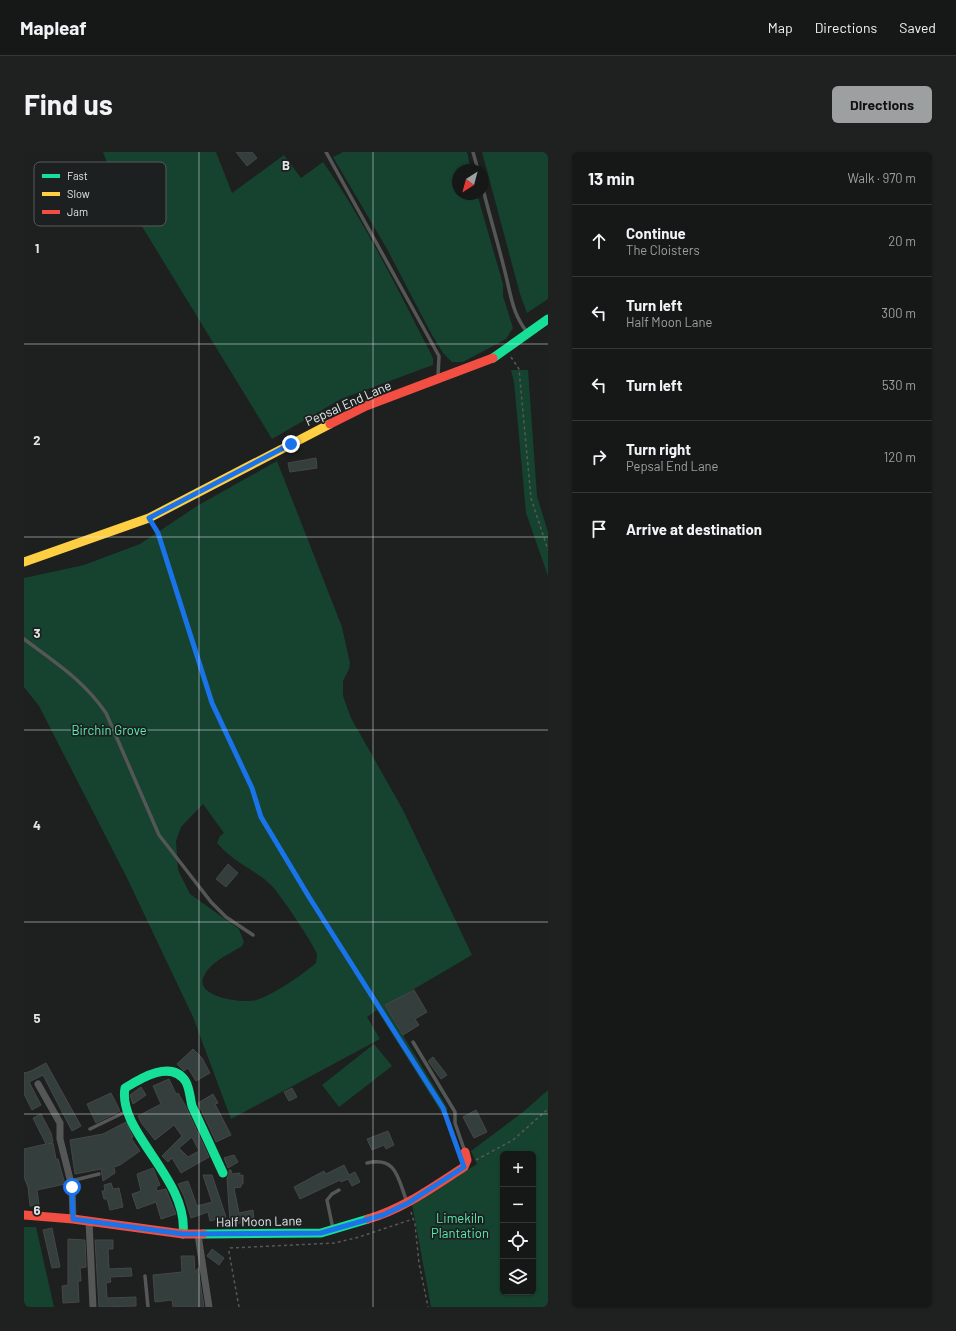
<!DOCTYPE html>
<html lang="en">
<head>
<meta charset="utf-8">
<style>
  :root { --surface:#161717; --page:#1f2020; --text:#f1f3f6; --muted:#9e9fa1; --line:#353636; --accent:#9da0a0 }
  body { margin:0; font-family:Barlow,sans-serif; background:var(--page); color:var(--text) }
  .controls { position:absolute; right:12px; bottom:12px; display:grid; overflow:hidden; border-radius:6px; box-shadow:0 1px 3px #0004 }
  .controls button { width:36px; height:36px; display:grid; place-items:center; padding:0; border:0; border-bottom:1px solid var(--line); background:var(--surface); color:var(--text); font:20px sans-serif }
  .compass { position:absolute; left:428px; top:12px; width:36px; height:36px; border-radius:50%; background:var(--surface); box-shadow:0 1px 3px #0004; rotate:216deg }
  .stop { position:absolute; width:12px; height:12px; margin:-9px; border:3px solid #1a73e8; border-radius:50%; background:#fff }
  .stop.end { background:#1a73e8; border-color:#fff; box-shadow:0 1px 4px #0008 }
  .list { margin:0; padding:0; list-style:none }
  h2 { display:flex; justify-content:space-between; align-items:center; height:52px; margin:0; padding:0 16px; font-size:17px }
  h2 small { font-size:13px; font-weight:400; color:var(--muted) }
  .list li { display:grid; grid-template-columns:26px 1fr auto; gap:12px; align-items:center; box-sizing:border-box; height:72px; padding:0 16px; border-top:1px solid var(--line) }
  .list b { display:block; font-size:15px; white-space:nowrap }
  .list p { margin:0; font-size:13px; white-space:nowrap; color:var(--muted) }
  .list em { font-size:13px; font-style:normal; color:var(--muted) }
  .icon { flex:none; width:22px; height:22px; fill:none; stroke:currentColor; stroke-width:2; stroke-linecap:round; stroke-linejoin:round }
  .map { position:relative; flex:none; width:524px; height:1155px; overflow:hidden; border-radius:6px }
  header { display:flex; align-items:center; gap:24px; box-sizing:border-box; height:56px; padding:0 20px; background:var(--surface); border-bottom:1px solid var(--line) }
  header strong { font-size:19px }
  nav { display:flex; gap:22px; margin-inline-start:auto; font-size:14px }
  .intro { display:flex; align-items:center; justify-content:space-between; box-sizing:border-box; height:96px; padding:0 24px }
  h1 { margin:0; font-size:28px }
  .button { padding:10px 18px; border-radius:6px; background:var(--accent); color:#111; font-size:14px; font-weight:700 }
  main { display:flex; gap:24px; padding:0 24px }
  aside { flex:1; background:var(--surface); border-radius:6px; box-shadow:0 1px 3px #0004 }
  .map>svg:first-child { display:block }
  .green { fill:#15432f; fill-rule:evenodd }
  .building { fill:#343e3d; stroke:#464747; fill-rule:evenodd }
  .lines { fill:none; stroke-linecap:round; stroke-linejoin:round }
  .path { stroke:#575858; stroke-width:1.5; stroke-dasharray:3 3; stroke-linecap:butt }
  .lane { stroke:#555656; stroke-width:3.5 }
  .street { stroke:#555656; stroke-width:7 }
  .fast { stroke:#16e098; stroke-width:9 }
  .slow { stroke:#ffcf43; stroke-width:9 }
  .jam { stroke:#f24e42; stroke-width:9 }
  .route { stroke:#1a73e8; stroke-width:5 }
  .grid { fill:none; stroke:#e2e5e5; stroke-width:1; stroke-opacity:0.55 }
  .labels { text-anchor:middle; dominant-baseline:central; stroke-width:3.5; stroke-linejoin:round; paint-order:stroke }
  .street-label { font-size:13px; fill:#e2e5e5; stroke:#1d2020 }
  .park-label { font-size:13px; fill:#58eead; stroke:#1d2020 }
  .key { fill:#1d2020; stroke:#585b5b; stroke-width:1 }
  .key-label { font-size:11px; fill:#e2e5e5 }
  .grid-label { font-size:13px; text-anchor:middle; font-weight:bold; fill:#e2e5e5; stroke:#1d2020; stroke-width:3.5; stroke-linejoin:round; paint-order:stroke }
</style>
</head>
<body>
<header>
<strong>Mapleaf</strong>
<nav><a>Map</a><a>Directions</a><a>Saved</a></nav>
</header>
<div class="intro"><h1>Find us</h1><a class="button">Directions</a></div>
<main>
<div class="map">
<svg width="524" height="1155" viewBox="0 0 524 1155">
  <rect width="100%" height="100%" fill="#1e1f1f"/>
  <path class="green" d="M 79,0 L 192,0 L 208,41 L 260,3 L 277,26 L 299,10 C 342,71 375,140 409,206 L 409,213 L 317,247 L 248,287 L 89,27 Z
    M 319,0 L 443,0 L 447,18 L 434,18 L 434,42 L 453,42 L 479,132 L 479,144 L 489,176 L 482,187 L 439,210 L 428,210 L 419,201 L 408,183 L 363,97 L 309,5 Z
    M 458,0 L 524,0 L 524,147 L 503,161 L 496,142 Z
    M 487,218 L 504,218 L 513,344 L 524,380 L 524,424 L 502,361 L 490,230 Z
    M 253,309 L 318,475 L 326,511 L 325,517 L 319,529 L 319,544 L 327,566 L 379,658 L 448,803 L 361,854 L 424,957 L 419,963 L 353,858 L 343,865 L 356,887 L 207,967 L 169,865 L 103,726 L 15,554 L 0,535 L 0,426 L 60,413 L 116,392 L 173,354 ZM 179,652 L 200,681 L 196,684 L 193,691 C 210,711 229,716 247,733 C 254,739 291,794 293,802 C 293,805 292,809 292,811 C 278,823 249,843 232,848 C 218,852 169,845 180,824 C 186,810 206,802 218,794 L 220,790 L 215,777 L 166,742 L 154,718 L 152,689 L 157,675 Z
    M 350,892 L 368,914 L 315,955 L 298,933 Z
    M 524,938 L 524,1155 L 407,1155 L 388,1052 L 453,1012 L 447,999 L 499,960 ZM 479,1002 L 509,1002 L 509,1140 L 479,1140 Z
    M 0,1075 L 12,1075 L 30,1155 L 0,1155 Z"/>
  <path class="building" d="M 212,0 L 228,0 L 233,6 L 223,14 Z
    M 292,306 L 293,316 L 266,320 L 264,311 Z
    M 204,712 L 214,721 L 202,735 L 192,727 Z
    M 390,838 L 403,860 L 391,867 L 395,873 L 379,883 L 361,853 Z
    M 169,897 L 178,906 L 186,921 L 172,929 L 164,916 L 160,919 L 153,912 Z
    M 409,905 L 423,923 L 417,927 L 404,909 Z
    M 22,911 L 57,974 L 48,979 L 19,923 L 5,930 L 17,953 L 8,958 L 0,942 L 0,920 L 1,921 L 7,919 Z
    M 145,927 L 152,942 L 154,941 L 161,953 L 185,1005 L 157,1021 L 148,1006 L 144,1010 L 138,1004 L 158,984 L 150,973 L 131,988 L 118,972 L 114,964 L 137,952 L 129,934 ZM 168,985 L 175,999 L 164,1005 L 155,996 Z
    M 117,935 L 122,943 L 109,952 L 106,943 Z
    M 268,936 L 273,945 L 265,949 L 260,940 Z
    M 87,941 L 96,959 L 72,971 L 63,952 Z
    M 189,942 L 194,951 L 191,952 L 207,983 L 192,990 L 174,951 Z
    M 452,958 L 463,980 L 450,986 L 439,965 Z
    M 17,962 L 27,981 L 29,990 L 24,992 L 29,991 L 32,1007 L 34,1007 L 41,1032 L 13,1038 L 15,1053 L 6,1054 L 4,1035 L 0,1025 L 0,997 L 22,992 L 9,966 Z
    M 102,970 L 109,985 L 107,986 L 116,999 L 96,1013 L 90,1015 L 91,1021 L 79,1029 L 77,1017 L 51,1022 L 46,988 L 79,982 Z
    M 364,979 L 370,993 L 362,997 L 360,993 L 348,998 L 343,987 Z
    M 210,1003 L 214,1010 L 204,1016 L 200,1006 Z
    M 320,1013 L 325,1023 L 331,1020 L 336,1030 L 328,1034 L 324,1027 L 317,1030 L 316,1028 L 276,1047 L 270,1035 L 300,1019 L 302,1022 Z
    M 129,1016 L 136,1033 L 132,1035 L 133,1039 L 142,1037 L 152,1062 L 137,1067 L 132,1050 L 113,1057 L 108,1042 L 117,1039 L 113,1022 Z
    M 205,1018 L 207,1018 L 208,1022 L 216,1021 L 216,1024 L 219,1023 L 219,1032 L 217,1032 L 217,1035 L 210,1036 L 215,1061 L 229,1058 L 230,1068 L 210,1072 L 209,1069 L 206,1070 L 203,1026 L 205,1022 Z
    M 179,1023 L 188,1023 L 202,1065 L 186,1069 L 184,1060 L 167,1066 L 160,1044 L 154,1032 L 164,1029 L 173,1054 L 188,1050 Z
    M 87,1031 L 89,1037 L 95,1036 L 99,1055 L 86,1058 L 83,1047 L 80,1047 L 78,1039 L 81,1039 L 80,1033 Z
    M 28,1076 L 36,1115 L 28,1116 L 19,1078 Z
    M 44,1087 L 61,1088 L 62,1115 L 56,1116 L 57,1129 L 54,1129 L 55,1150 L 39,1151 L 38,1134 L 44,1133 Z
    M 71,1088 L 89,1088 L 89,1097 L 84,1097 L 85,1117 L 107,1116 L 108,1124 L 86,1125 L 87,1130 L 82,1131 L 83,1146 L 112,1145 L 112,1154 L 75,1155 Z
    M 188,1097 L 200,1106 L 195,1113 L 183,1104 Z
    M 157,1104 L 170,1104 L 171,1120 L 174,1116 L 180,1155 L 149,1155 L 148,1148 L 131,1150 L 129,1123 L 158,1120 Z"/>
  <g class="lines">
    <path class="path" d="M 487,205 L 495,217 L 507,346 L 524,398
      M 130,374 L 134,381 L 188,551 L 228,636 L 237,665 L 285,745 L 419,956 L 424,970
      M 452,1008 L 489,988 L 524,957
      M 387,1060 L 391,1072 L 395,1111 L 404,1155
      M 215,1155 L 205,1100 L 206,1096 L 311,1091 L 335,1085 L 389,1067"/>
    <path class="lane" d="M 302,0 L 415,204 L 414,224
      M 449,0 L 454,18
      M 458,33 C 465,62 474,91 481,120 C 487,143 488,161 503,180
      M 0,487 C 32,511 59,528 82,561 L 135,683 L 187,750 L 202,765 L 229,783
      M 389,890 L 431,960 L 431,971 L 441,1000
      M 66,977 L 103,959
      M 343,1011 C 373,1004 374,1027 383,1050
      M 47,1029 L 75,1022
      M 309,1077 L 303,1048 L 308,1042 L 315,1038
      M 121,1124 L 124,1155"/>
    <path class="street" d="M 14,932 L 36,971 L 36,987 L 48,1035 L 49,1067
      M 65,1069 L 69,1155
      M 174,1083 L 185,1155"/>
    <path class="fast" d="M 469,206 L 524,167
      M 159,1082 C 165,1027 93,980 101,936 C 117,926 148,907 162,930 C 166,938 166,946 168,954 L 199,1021
      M 179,1082 L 297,1081 L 344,1067"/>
    <path class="slow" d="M 0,410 L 125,366 L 306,272"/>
    <path class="jam" d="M 306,272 L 342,254 L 469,206
      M 0,1063 L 49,1067 L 159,1082 L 179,1082
      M 344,1067 C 379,1057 409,1035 440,1015 L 443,1008 L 441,1000"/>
  </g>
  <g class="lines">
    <path class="route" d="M 48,1035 L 49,1067 L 159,1082 L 297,1081 L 359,1063 L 384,1051 L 440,1015 L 419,956 L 285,745 L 237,665 L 228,636 L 188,551 L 134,381 L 125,366 L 267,292"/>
  </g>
  <path class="grid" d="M 175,0 L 175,1155M 349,0 L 349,1155M 0,192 L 524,192M 0,385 L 524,385M 0,578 L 524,578M 0,770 L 524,770M 0,962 L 524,962"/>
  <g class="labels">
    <g class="street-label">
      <text transform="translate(324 251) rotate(-24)">Pepsal End Lane</text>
      <text transform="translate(235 1069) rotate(-1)">Half Moon Lane</text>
    </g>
    <g class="park-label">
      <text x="85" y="578">Birchin Grove</text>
      <text x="436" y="1066">Limekiln<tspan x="436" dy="15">Plantation</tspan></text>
    </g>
  </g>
  <rect x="10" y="10" width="132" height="64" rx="6" class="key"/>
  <rect x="18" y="22" width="18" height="4" fill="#16e098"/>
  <rect x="18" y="40" width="18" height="4" fill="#ffcf43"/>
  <rect x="18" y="58" width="18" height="4" fill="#f24e42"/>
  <g class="key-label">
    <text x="43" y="28">Fast</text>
    <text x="43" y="46">Slow</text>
    <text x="43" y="64">Jam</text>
  </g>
  <g class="grid-label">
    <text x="262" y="18">B</text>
    <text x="13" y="101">1</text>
    <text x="13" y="293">2</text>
    <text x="13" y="486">3</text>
    <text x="13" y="678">4</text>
    <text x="13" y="871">5</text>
    <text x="13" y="1063">6</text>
  </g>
</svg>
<div class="controls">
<button>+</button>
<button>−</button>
<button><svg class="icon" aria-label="locate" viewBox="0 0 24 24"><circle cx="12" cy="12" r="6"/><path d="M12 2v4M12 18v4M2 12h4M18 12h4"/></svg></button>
<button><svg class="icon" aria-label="layers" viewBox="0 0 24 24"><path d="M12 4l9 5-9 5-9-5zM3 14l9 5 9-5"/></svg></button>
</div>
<svg class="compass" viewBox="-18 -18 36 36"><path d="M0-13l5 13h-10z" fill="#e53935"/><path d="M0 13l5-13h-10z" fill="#9e9fa1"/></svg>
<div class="stop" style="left:48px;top:1035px"></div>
<div class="stop end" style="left:267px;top:292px"></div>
</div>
<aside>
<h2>13 min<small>Walk · 970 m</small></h2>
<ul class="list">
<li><svg class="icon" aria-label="ahead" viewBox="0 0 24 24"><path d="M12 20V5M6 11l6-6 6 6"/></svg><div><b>Continue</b><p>The Cloisters</p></div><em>20 m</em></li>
<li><svg class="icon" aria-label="left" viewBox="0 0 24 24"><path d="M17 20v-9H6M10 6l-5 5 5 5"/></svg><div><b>Turn left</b><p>Half Moon Lane</p></div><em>300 m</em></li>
<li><svg class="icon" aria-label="left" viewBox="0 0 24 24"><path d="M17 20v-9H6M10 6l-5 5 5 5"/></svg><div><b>Turn left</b></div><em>530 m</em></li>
<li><svg class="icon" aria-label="right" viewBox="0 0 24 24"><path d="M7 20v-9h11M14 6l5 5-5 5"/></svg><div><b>Turn right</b><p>Pepsal End Lane</p></div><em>120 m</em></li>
<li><svg class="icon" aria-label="arrive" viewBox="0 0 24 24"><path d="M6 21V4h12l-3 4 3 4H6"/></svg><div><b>Arrive at destination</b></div></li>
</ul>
</aside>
</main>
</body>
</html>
